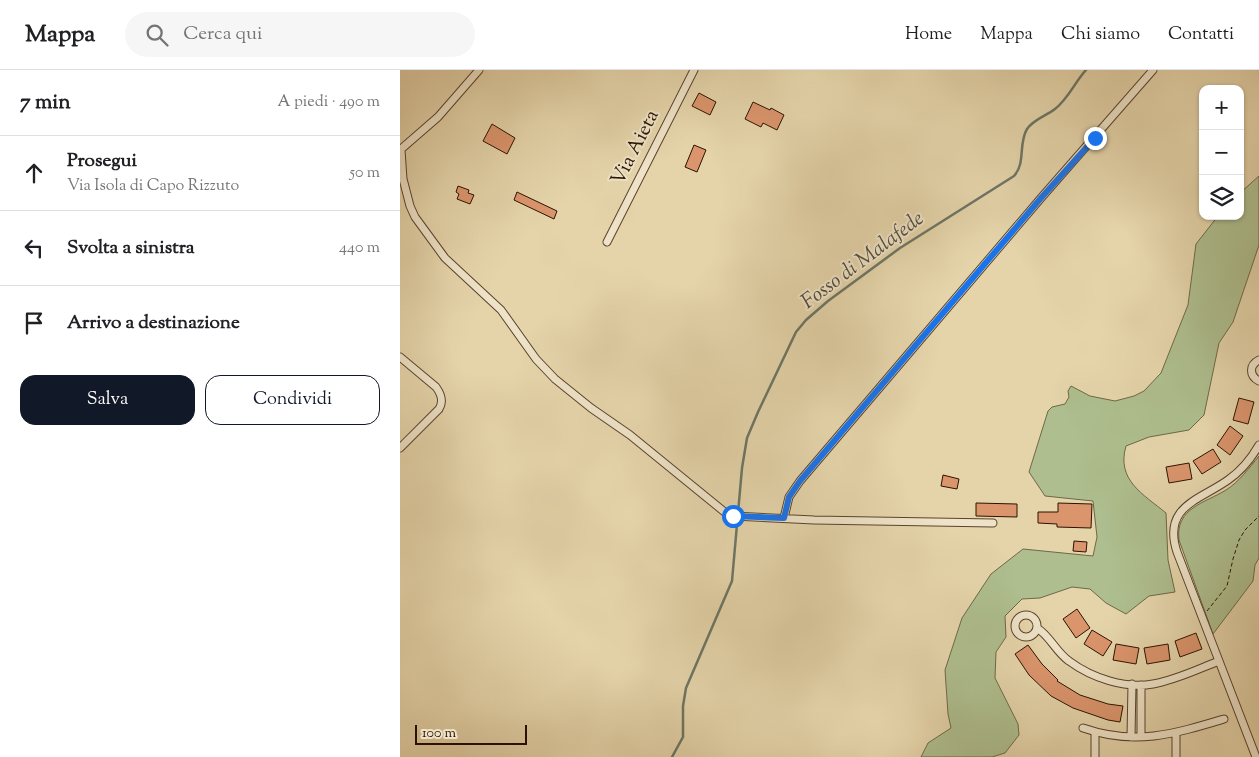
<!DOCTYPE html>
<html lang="it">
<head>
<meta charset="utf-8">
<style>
  :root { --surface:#fff; --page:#f6f6f6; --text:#202124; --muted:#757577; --line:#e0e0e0; --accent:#111827 }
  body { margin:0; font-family:"Sorts Mill Goudy",serif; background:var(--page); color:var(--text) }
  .controls { position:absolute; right:15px; top:15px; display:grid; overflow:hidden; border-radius:10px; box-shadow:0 1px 4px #0004 }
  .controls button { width:45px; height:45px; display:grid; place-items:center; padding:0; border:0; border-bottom:1px solid var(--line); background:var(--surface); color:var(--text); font:25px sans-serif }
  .scale { position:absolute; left:15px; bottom:12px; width:112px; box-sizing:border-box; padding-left:5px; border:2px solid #2c1301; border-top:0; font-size:14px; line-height:18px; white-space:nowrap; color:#2c1301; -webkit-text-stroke:4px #eee3c8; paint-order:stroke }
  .stop { position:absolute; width:15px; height:15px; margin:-11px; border:4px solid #1a73e8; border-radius:50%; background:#fff }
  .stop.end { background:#1a73e8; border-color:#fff; box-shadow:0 1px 5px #0008 }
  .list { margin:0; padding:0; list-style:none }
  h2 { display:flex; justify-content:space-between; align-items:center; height:65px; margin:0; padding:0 20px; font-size:21px }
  h2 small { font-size:16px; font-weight:400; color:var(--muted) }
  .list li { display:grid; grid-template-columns:32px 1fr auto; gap:15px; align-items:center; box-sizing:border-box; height:75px; padding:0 20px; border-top:1px solid var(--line) }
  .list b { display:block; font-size:19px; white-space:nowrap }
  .list p { margin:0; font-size:16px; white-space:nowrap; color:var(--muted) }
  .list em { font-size:16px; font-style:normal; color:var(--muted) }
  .actions { display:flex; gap:10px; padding:15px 20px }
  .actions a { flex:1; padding:11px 0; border:1px solid var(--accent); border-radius:15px; text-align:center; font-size:18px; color:var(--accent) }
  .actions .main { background:var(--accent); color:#fff }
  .icon { flex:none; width:28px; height:28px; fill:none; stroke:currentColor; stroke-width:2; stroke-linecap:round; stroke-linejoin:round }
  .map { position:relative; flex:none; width:859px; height:687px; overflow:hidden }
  header { display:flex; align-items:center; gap:30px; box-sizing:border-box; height:70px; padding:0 25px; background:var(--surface); border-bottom:1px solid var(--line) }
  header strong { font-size:24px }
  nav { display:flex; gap:28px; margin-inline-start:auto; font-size:18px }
  .search { width:350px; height:45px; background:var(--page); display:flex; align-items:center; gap:12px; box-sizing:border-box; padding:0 18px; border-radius:28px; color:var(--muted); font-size:19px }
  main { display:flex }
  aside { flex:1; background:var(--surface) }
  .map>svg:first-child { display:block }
  .green { fill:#aebe8e; stroke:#6d6848 }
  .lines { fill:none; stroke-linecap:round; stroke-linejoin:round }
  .stream { stroke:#6c7665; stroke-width:2.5 }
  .building { fill:#db956d; stroke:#2c1301 }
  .street-casing { stroke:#5a432b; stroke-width:9 }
  .path { stroke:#2c1301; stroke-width:1; stroke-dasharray:4 2.5; stroke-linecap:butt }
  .street { stroke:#eee3c8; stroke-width:7 }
  .route { stroke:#1a73e8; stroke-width:6 }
  .labels { text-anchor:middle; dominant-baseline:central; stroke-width:4; stroke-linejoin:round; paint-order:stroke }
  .street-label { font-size:20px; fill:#2c1301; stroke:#eee3c8 }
  .water-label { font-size:21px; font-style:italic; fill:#514d3b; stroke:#eee3c8 }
</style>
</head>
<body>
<header>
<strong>Mappa</strong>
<div class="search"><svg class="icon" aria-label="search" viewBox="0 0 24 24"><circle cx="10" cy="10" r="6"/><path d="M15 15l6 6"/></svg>Cerca qui</div>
<nav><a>Home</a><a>Mappa</a><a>Chi siamo</a><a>Contatti</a></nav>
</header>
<main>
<aside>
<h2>7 min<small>A piedi · 490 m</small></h2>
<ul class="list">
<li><svg class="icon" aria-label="ahead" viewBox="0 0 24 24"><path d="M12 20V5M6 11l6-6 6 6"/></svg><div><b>Prosegui</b><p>Via Isola di Capo Rizzuto</p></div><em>50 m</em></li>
<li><svg class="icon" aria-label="left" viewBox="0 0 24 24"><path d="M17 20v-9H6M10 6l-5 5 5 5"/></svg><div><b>Svolta a sinistra</b></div><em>440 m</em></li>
<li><svg class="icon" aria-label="arrive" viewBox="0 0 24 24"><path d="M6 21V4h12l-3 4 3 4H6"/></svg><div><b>Arrivo a destinazione</b></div></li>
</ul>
<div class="actions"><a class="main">Salva</a><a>Condividi</a></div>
</aside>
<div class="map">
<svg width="859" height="687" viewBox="0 0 859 687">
  <rect width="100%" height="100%" fill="#e5d4aa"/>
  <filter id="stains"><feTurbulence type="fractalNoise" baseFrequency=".004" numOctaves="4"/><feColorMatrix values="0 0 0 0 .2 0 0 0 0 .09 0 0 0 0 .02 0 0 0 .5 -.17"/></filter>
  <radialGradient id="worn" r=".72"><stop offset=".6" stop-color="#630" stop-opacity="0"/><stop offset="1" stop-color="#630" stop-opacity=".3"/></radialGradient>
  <path class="green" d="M 859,106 L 859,175 L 833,252 L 819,273 L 804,345 L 789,360 L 749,367 L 726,376 C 716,410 743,424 766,443 L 768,490 L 775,522 L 749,526 L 726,544 L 706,533 L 690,519 L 672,517 L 640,528 L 622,529 L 605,546 L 606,567 L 596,582 L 595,608 L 618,654 L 619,665 L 605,683 L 592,687 L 521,687 L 528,673 L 551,658 L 548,644 L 545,600 L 562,548 L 591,504 L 623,479 L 693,486 L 697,467 L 693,431 L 645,426 L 629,402 L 648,341 L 652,337 L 665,334 L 669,327 L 668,321 L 671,316 L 690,326 L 715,331 L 734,326 L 744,321 L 761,303 L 788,235 L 796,174 L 818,146 L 840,146 L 840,123 Z
    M 859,386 L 859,488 L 855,495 L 853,511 L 813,564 L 779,470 C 775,438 805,433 826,420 C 839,412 849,398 859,386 Z"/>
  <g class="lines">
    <path class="stream" d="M 272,687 L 283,667 L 283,636 L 286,618 L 332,511 L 342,398 L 347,368 L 358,342 L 396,262 L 406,250 L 428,231 L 500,178 L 614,106 C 626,93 618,74 627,59 C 634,49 646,46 655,39 C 668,29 675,12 686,0"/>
  </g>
  <path class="building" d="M 299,23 L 316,32 L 310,45 L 292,36 Z
    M 353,32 L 370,40 L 371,38 L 384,45 L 377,60 L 363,53 L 361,57 L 345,49 Z
    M 92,54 L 115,68 L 107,84 L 83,71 Z
    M 294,75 L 306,80 L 297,102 L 285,97 Z
    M 58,116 L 69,120 L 68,123 L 74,125 L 70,134 L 57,129 L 59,124 L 56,122 Z
    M 117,122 L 157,141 L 154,149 L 114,130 Z
    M 839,328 L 854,332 L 848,354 L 833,350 Z
    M 830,356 L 843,366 L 830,385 L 817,375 Z
    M 813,379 L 821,392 L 802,404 L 793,391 Z
    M 789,393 L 792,409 L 769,413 L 766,397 Z
    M 543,405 L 559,409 L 557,419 L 541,416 Z
    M 576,433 L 617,434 L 617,447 L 576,446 Z
    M 658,433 L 692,434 L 691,458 L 657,457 L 657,454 L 638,453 L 638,442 L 658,442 Z
    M 674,471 L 687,472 L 686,482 L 673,481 Z
    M 677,539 L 690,558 L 676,568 L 663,549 Z
    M 692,560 L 712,572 L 703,586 L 684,574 Z
    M 796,563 L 802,579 L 780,587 L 775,571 Z
    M 716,574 L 739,578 L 736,594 L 713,590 Z
    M 768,574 L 770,590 L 747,594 L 744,578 Z
    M 628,575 L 642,594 L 658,610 L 657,611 L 680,625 L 708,634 L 723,636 L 720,652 L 708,650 L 673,638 L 651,626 L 629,605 L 615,584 Z"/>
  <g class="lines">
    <g class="street-casing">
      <path id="street" d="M 0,80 L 38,47 L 79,0
        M 1,80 L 3,109 L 10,136 L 15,147 L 45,188 L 101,240 L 136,289 L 155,309 L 191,338 L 230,365 L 327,444 L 333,446 L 414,450 L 593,453
        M 207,172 L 294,0
        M 0,287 L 36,317 C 41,324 44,331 39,339 L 0,378
        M 859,290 C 849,295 849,306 859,311
        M 384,448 L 389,427 L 400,411 L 641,128 L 753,0
        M615 556a11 11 0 1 1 22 0a11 11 0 1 1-22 0Z
        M 637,558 C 650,566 656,582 669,591 C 692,608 725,619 753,614 C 776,610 798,599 819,591
        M 683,658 C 735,676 774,664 824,649
        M 731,667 L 732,614
        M 741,667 L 741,615
        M 695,687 L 695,663
        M 776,687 L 776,663
        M 856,687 L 777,482 C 762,436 800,430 828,410 C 841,401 851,389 859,375"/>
    </g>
    <path class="path" d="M 807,541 L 827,516 L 833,489 L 839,470 L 845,460 L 859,446"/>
    <use href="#street" class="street"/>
  </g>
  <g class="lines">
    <path class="route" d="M 333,446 L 384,448 L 389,427 L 400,411 L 641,128 L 695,68"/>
  </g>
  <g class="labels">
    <g class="street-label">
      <text transform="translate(236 78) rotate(-63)">Via Aieta</text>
    </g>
    <g class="water-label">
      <text transform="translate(463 191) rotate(-37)">Fosso di Malafede</text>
    </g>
  </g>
  <rect width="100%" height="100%" filter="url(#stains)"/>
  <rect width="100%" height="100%" fill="url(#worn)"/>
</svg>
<div class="controls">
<button>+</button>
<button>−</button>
<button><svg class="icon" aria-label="layers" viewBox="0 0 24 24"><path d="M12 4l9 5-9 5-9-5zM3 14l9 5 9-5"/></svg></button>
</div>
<div class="scale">100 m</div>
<div class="stop" style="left:333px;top:446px"></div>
<div class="stop end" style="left:695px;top:68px"></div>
</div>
</main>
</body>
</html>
